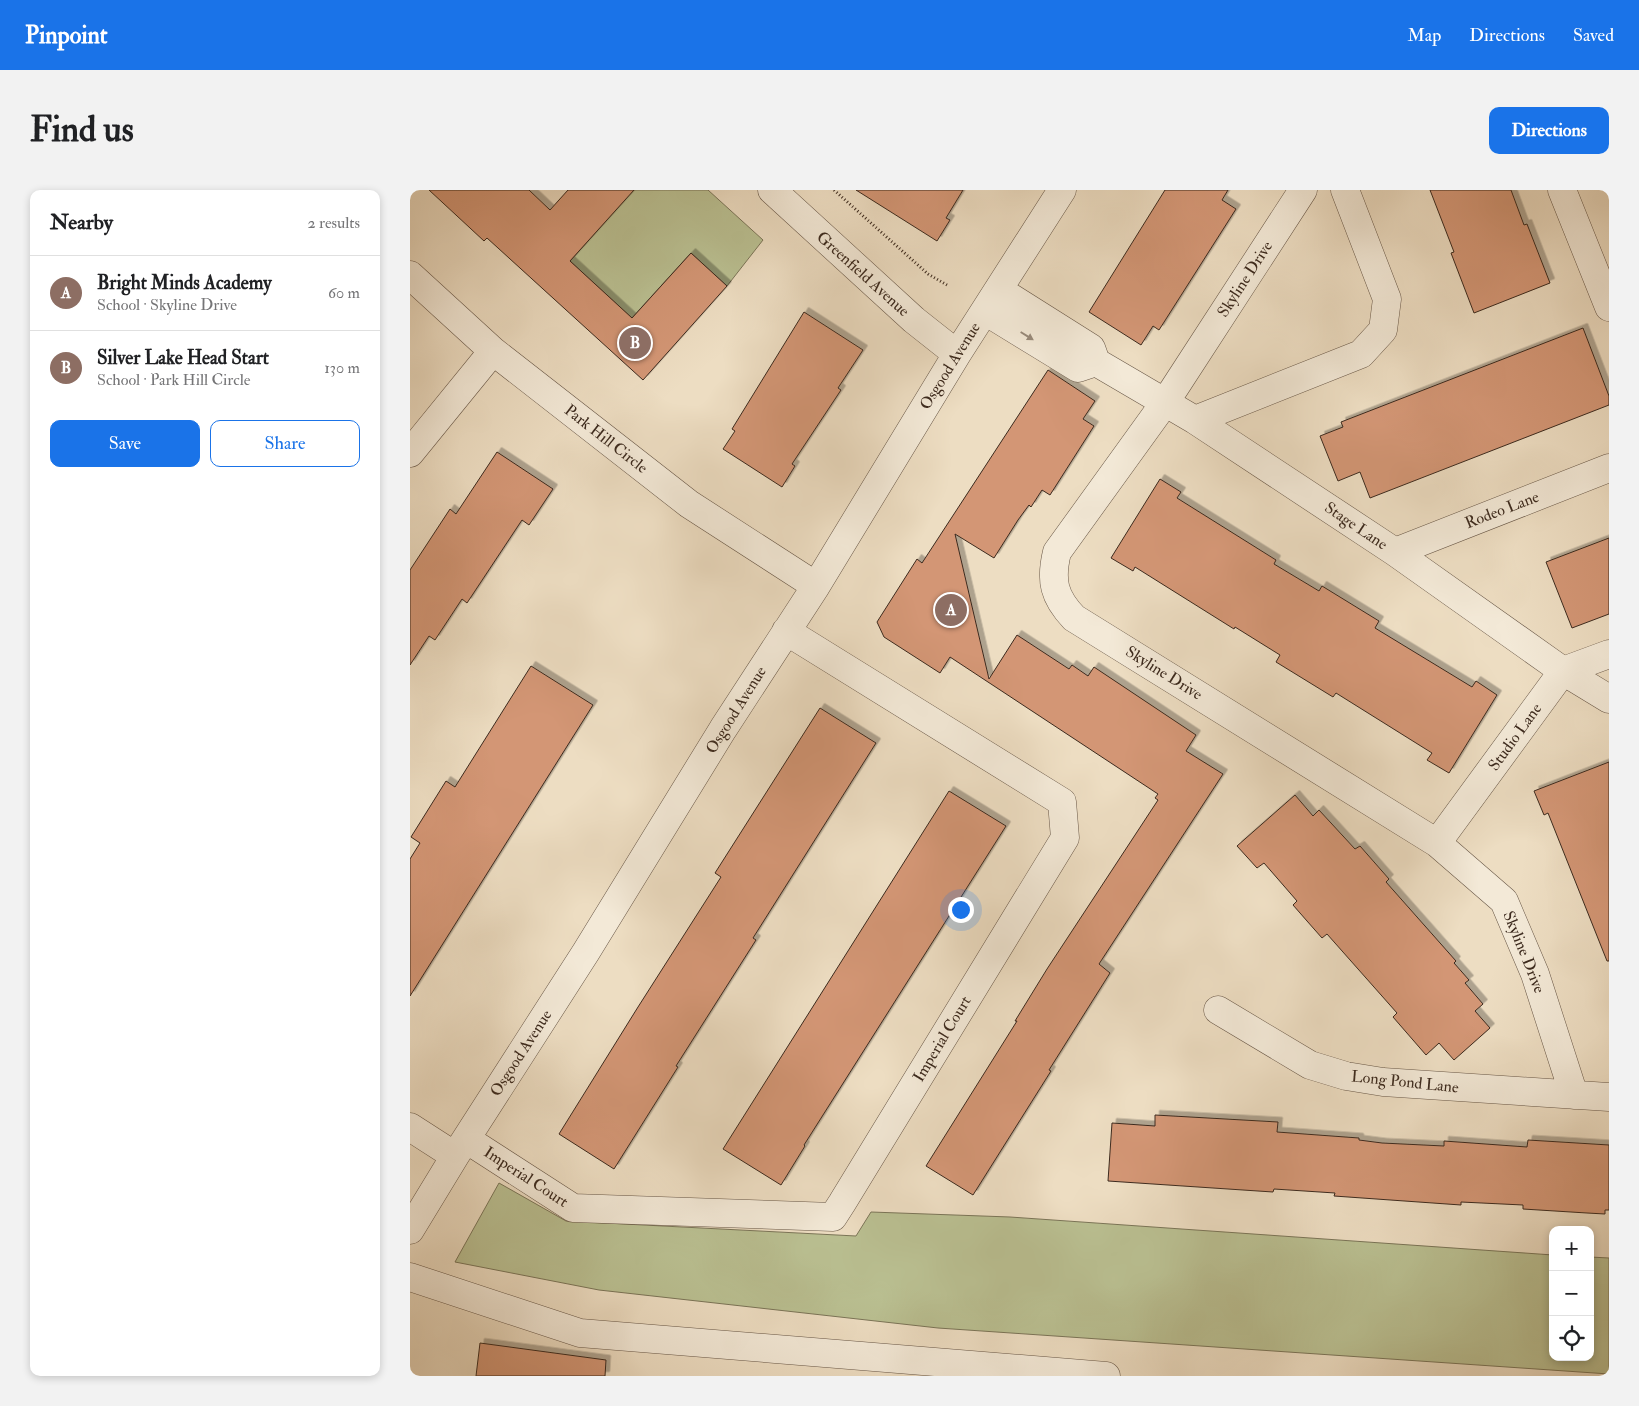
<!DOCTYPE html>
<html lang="en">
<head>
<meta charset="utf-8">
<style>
  :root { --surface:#fff; --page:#f2f2f2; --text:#202124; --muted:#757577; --line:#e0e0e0; --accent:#1a73e8 }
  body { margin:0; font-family:"IM FELL Double Pica",serif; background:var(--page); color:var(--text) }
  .controls { position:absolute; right:15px; bottom:15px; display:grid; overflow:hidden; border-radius:10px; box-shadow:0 2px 8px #0003 }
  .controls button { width:45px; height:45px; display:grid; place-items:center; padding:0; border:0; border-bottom:1px solid var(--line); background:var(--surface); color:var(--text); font:25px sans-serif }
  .you { position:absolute; left:550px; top:719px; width:18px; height:18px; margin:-12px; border:4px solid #fff; border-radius:50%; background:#1a73e8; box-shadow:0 0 0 8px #1a73e833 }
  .badge { display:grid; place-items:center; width:32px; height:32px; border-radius:50%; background:var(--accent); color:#fff; font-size:16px; font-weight:700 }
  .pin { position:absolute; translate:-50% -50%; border:2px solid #fff; box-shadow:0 1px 5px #0006 }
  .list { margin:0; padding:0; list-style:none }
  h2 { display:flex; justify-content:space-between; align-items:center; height:65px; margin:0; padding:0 20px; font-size:21px }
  h2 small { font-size:16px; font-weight:400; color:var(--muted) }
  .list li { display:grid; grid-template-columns:32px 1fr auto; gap:15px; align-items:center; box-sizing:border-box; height:75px; padding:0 20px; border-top:1px solid var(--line) }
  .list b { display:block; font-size:19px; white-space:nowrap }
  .list p { margin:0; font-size:16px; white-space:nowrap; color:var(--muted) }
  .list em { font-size:16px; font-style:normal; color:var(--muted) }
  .actions { display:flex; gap:10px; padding:15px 20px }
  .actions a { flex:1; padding:11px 0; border:1px solid var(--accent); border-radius:10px; text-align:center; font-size:18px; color:var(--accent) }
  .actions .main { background:var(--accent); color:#fff }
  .icon { flex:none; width:28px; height:28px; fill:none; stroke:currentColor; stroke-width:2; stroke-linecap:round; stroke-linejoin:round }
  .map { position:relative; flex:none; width:1199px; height:1186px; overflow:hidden; border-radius:10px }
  header { display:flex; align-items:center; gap:30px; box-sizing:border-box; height:70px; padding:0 25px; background:var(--accent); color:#fff }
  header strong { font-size:24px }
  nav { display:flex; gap:28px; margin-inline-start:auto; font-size:18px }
  .intro { display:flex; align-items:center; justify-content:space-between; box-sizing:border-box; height:120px; padding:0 30px }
  h1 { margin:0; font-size:35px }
  .button { padding:12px 22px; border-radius:10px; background:var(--accent); color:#fff; font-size:18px; font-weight:700 }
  main { display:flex; gap:30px; padding:0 30px }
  aside { flex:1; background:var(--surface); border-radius:10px; box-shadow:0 2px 8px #0003 }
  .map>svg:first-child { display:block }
  .green { fill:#bac092; stroke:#7b7558 }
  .building { fill:#d39675; stroke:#3c2a1e; filter:url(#shadow) }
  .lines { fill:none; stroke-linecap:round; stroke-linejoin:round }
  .minor-casing { stroke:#685747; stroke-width:29 }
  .path { stroke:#3c2a1e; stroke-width:3; stroke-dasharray:1 2.5; stroke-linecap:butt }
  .minor { stroke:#f3e9d7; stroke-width:28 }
  .oneway { fill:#988a7a }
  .labels { text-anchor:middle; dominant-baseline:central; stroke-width:4; stroke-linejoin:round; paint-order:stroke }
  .street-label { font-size:16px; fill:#3c2a1e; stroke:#f3e9d7 }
</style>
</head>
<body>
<header>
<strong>Pinpoint</strong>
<nav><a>Map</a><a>Directions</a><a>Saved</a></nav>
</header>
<div class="intro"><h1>Find us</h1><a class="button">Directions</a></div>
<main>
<aside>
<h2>Nearby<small>2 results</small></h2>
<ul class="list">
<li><span class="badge" style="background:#8d6e63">A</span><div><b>Bright Minds Academy</b><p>School · Skyline Drive</p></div><em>60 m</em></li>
<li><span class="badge" style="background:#8d6e63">B</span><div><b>Silver Lake Head Start</b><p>School · Park Hill Circle</p></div><em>130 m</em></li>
</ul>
<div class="actions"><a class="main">Save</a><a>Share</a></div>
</aside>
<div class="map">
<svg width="1199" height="1186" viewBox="0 0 1199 1186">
  <defs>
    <filter id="shadow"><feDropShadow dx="4.5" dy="-4.5" stdDeviation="0" flood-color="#0004"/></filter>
  </defs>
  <rect width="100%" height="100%" fill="#edddc2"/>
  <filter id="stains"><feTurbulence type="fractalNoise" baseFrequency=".004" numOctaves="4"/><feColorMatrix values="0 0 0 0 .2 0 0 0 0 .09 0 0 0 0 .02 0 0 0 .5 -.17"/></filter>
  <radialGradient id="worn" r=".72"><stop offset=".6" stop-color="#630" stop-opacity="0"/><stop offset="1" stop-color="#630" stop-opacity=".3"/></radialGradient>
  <path class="green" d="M 212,0 L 298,0 L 353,50 L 317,96 L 281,63 L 222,128 L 160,71 L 218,6 Z
    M 89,993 L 156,1031 L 446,1046 L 461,1022 L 600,1027 L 1143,1065 L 1143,1167 L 1180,1167 L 1180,1067 L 1199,1068 L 1199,1184 L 528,1138 L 189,1100 L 45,1072 Z"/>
  <path class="building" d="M 19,0 L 119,0 L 140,20 L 158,0 L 224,0 L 160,71 L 222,128 L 281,63 L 317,96 L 233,190 L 77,48 L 74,51 Z
    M 446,0 L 553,0 L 536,28 L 540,30 L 527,51 Z
    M 755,0 L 818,0 L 812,10 L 826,19 L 749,140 L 743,136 L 731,155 L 679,122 Z
    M 1020,0 L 1101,0 L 1114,35 L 1117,34 L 1140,93 L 1064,123 L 1041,63 L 1044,62 Z
    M 394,122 L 453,160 L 428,198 L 431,200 L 382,274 L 385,276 L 372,297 L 313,259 L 325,241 L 322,239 Z
    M 1173,138 L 1199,206 L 1199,215 L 960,308 L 950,282 L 928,291 L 910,246 L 933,237 L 931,232 Z
    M 638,180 L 685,211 L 673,229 L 684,236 L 640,305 L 632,300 L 621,317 L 619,315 L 608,330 L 584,368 L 545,344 L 579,489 L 607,445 L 659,479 L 662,475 L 678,486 L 684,477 L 786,545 L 776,561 L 813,584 L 689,774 L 700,783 L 639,880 L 641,881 L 563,1005 L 516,976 L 607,831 L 605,831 L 637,779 L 748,610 L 745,608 L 748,604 L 540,467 L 530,483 L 474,447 L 467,432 L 507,369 L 512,373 Z
    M 87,262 L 143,299 L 119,335 L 112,330 L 57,413 L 52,409 L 25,450 L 19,446 L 0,475 L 0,380 L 40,319 L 46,324 Z
    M 750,289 L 771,302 L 767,308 L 866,370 L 864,374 L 909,401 L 912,396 L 969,431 L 965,438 L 1062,497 L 1066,491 L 1087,505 L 1039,583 L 1017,570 L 1022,563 L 926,503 L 923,507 L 866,472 L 870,465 L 825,437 L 824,439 L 725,377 L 723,381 L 701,368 Z
    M 1199,348 L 1199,424 L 1162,438 L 1136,372 Z
    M 121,476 L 183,515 L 0,806 L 0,669 L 10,653 L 1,647 L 36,591 L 45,597 Z
    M 410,518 L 466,553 L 343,748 L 346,750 L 266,876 L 268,877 L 204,979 L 149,944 L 228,817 L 311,687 L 305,683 Z
    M 1199,572 L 1199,771 L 1197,771 L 1138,623 L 1134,625 L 1124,601 Z
    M 539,601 L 596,636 L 394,955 L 395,956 L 371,995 L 313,959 Z
    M 885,605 L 903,626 L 909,620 L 945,659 L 950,656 L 979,689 L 976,692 L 1046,771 L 1044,773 L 1059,790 L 1055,793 L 1073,814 L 1065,821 L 1080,838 L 1044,870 L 1029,853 L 1016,865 L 983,827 L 987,823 L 917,744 L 912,748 L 897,731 L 883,715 L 887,711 L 854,673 L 847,678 L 827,656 Z
    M 745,925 L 868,932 L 867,942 L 949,948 L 949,950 L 972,953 L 1034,956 L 1034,951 L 1117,957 L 1118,950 L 1199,955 L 1199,1020 L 1195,1020 L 1195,1024 L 1177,1023 L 1113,1019 L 1113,1015 L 1051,1012 L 1051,1015 L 924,1006 L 925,1003 L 864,999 L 863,1002 L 698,991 L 702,933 L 745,936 Z
    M 70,1153 L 196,1170 L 195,1186 L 66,1186 Z"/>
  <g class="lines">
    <g class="minor-casing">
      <path id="minor" d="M 362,0 L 504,130 L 547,164
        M 893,0 L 756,211 L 647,362 C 640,391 644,407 664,428 L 1027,653 L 1094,711 L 1125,784 L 1164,905
        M 1152,0 L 1199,117
        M 0,85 L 83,161 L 279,314 L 406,396
        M 589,100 L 681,158 L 686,172 L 785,230 L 985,362 L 1153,481 L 1199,509
        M 575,121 L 668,178 L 686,172
        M 785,230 L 951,164 L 973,140 L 977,109 L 935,0
        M 0,263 L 83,161
        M 985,362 L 1199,278
        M 1027,653 L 1153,481 L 1199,464
        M 808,820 L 900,875 L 936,886 L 973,892 L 1199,907
        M 0,937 L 45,966
        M 56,949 L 163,1018 L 423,1027 L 432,1013 L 655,648 L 652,612 L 376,441
        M 0,1040 L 45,966 L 176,762 L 313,539 L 406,396 L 547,164 L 652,0
        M 0,1087 L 170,1143 L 696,1186"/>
    </g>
    <path class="path" d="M 424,0 L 518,84 L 537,95"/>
    <use href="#minor" class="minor"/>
  </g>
  <defs><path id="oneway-solid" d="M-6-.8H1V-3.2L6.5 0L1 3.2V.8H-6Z" transform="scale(1.25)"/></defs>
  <use class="oneway" href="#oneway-solid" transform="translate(617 146) rotate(32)"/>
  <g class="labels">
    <g class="street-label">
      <text transform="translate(453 84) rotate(42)">Greenfield Avenue</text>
      <text transform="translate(835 89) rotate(-57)">Skyline Drive</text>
      <text transform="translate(540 176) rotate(-58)">Osgood Avenue</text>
      <text transform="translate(196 249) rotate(38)">Park Hill Circle</text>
      <text transform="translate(1092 320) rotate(-21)">Rodeo Lane</text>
      <text transform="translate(946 336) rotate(34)">Stage Lane</text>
      <text transform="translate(754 483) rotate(32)">Skyline Drive</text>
      <text transform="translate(326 520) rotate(-58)">Osgood Avenue</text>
      <text transform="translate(1105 547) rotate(-54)">Studio Lane</text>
      <text transform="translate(1114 762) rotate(68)">Skyline Drive</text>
      <text transform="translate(532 849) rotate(-59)">Imperial Court</text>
      <text transform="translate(111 863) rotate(-57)">Osgood Avenue</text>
      <text transform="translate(995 892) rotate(6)">Long Pond Lane</text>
      <text transform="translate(116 987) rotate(33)">Imperial Court</text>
    </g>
  </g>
  <rect width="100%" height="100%" filter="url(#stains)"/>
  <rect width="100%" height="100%" fill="url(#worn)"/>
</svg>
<div class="controls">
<button>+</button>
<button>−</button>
<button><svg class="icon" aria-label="locate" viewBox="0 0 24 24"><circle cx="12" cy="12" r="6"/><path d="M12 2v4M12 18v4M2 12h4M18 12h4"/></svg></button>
</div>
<div class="you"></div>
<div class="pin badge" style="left:541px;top:420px;background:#8d6e63">A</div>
<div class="pin badge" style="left:225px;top:153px;background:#8d6e63">B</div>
</div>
</main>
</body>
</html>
